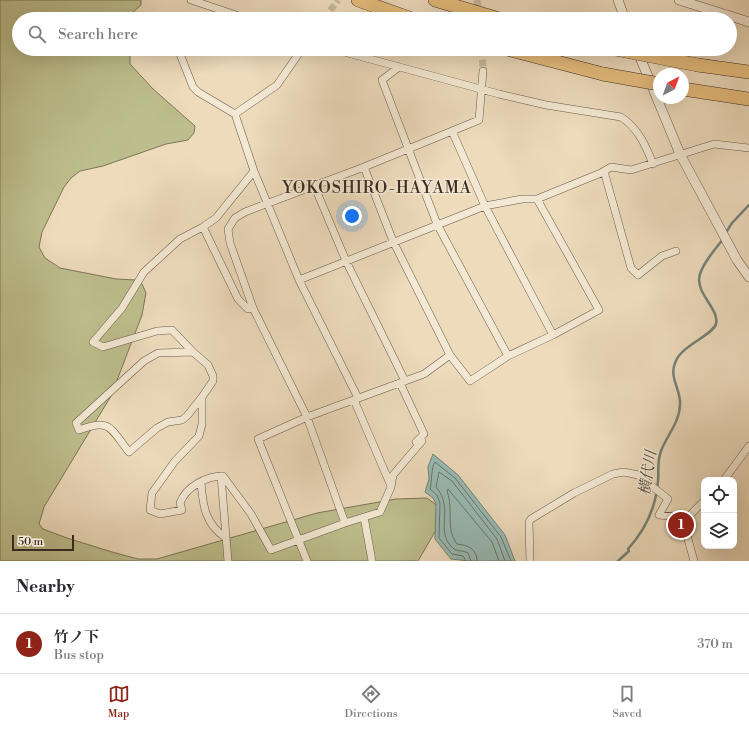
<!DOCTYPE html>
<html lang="en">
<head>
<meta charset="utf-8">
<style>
  :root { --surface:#fff; --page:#f2f2f3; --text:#2b2b33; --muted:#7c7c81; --line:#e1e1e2; --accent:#8f2418 }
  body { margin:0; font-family:"Libre Bodoni","Noto Serif JP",serif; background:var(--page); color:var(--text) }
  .controls { position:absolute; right:12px; bottom:12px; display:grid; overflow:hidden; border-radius:8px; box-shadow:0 4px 16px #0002 }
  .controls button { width:36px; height:36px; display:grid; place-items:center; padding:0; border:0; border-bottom:1px solid var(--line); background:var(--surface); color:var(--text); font:20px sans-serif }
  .compass { position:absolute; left:653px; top:68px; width:36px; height:36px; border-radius:50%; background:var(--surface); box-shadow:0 4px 16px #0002; rotate:41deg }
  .scale { position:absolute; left:12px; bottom:10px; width:62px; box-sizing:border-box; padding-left:4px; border:2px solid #3d2c23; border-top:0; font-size:11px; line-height:14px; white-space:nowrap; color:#3d2c23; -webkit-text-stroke:3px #f3e8d3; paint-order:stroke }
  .you { position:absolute; left:352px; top:216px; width:14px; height:14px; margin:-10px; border:3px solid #fff; border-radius:50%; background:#1a73e8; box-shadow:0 0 0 6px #1a73e833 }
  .badge { display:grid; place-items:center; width:26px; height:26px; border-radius:50%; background:var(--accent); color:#fff; font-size:13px; font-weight:700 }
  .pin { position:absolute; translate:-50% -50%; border:2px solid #fff; box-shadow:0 1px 4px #0006 }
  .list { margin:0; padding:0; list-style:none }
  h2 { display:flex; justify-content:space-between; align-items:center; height:52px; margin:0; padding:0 16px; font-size:17px }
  h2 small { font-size:13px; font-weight:400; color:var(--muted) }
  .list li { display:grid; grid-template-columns:26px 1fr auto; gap:12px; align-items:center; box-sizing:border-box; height:60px; padding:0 16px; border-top:1px solid var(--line) }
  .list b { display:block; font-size:15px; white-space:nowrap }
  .list p { margin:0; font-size:13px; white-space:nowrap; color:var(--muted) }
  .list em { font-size:13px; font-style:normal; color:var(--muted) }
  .icon { flex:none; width:22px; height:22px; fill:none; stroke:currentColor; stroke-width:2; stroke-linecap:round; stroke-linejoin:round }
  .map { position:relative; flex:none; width:749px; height:561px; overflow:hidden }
  .search { position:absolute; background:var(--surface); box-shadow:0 4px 16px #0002; left:12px; right:12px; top:12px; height:44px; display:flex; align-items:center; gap:10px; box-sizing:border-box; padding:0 14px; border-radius:22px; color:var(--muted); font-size:15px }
  .sheet { height:112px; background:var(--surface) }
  nav { display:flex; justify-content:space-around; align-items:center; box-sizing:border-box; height:56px; border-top:1px solid var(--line); background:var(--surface); font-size:11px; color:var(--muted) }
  nav a { display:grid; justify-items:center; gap:2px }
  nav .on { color:var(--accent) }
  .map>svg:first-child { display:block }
  .green { fill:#bdbe8d; stroke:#7d7558 }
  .water { fill:#99bbb4; stroke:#74827a }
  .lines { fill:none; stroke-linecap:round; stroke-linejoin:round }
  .shore { stroke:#6b746c; stroke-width:1 }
  .stream { stroke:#74827a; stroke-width:2.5 }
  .minor-tunnel { stroke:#cab89d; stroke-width:7; stroke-dasharray:7 3.5; stroke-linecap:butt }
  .minor-casing { stroke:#695849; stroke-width:8 }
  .tertiary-casing { stroke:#695849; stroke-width:10 }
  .motorway-casing { stroke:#3d2c23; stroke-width:14 }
  .minor { stroke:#f3e8d3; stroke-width:7 }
  .tertiary { stroke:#f3e8d3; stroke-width:9 }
  .motorway { stroke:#e6be7e; stroke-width:13 }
  .motorway-bridge-casing { stroke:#3d2c23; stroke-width:14; stroke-linecap:butt }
  .motorway-bridge { stroke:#e6be7e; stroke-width:13 }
  .labels { text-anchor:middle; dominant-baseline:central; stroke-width:3; stroke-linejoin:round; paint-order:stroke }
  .water-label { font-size:15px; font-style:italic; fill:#545047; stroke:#f3e8d3 }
  .quarter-label { font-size:16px; letter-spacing:1px; fill:#3d2c23; stroke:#f3e8d3 }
</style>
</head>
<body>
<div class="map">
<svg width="749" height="561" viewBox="0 0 749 561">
  <rect width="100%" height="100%" fill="#eddbbc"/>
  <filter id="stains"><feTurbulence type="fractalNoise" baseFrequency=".005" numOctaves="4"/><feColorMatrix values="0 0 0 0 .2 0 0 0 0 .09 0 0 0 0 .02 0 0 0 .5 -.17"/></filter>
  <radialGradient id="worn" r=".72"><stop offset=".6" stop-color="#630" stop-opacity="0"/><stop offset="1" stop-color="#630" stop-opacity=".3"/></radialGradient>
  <path class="green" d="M 0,0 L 141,0 L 141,5 L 131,14 L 131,19 L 19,19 L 19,49 L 130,49 L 130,64 L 153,89 L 195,126 L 194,133 L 188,140 L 166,144 L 103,166 L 80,171 L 71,178 L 64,187 L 42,232 L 39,247 L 45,258 L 60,268 L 116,279 L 136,280 L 142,284 L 146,293 L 142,315 L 111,396 L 44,507 L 39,524 L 43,529 L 67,538 L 112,552 L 138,559 L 157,559 L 317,513 L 396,499 L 427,498 L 435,504 L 441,510 L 443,518 L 418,561 L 0,561 Z"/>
  <path class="water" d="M 433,454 L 458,475 L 505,535 L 515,561 L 469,561 L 451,559 L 435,539 L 436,504 L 433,498 L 425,492 L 429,479 L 428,467 Z"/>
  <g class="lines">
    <path class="shore" d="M 466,561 L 463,556 L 452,554 L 439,538 L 440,503 L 437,495 L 430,489 C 432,482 431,467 435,462 L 455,478 L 501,537 L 511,561
      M 471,561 L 468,553 C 463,550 457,552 453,548 C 434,532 455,509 436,487 L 439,472 L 452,481 L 497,539 L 505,561
      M 477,561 C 477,549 468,545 457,544 C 445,528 454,510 447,491 L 448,489 L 492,542 L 499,561"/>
    <path class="stream" d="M 725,234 L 732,223 L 749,205
      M 618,561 L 629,551 L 628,549 C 646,529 656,508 658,481 C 659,471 657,461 661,451 C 667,435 680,422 680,404 C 681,390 669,378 675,363 C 681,345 712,336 716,324 C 720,309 694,293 700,274 C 704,261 715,250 723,239"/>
    <path class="minor-tunnel" d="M 477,0 L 479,15
      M 324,19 L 338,0
      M 482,49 L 483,71"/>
    <g class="minor-casing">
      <path id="minor" d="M 191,0 L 248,19
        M 333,49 L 499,94 L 546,105 L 621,117 C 638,128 646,146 653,164
        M 180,54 L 193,87 L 198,92 L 235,114
        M 399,67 L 382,80 L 437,224 L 508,356
        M 452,131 L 485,206 L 553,335
        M 364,167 L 393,241 L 450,355 L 470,381 L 508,356 L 553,335 L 599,310 L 537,199
        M 254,171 L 299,280 L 358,398
        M 604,171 L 631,268 L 638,275 L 662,256 L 676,251
        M 314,185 L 346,261 L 405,381
        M 203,227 L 238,299 L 248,309 L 253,308
        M 299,280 L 485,206 L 522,199 L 537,199 L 601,173 L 611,167 L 631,170 L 714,144 L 749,148
        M 193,352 L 208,365 L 213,376 L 213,381 L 202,397 L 202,424 L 199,436 L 175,461 L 152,493 L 150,510 L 160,514 L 182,510 L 180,503 C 186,487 206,476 223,476 L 251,514 L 271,550 L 345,523
        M 400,383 L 424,434 L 416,442
        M 202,397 L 187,416 L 182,420 L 168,422 L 157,428 L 129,452 C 110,428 111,418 79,430 L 76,423 L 144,361 L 158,353 L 193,352 L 172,330 L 157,331 L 103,347 L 93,342 L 122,308 L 144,272 L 180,239 L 203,227 L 216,218 L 254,171 L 235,114 L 277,85 L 302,49
        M 354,400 L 391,486
        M 422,441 L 393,475 L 391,487 L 380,512 L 345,523 L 307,417 L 253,308 L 230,243 L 228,229 L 235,218 L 245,212 L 364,167 L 479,120 L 483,71
        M 221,476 L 228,561
        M 724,480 L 749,446
        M 201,483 C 203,506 205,524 226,538
        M 364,517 L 372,561
        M 307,561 L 258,439 L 307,417 L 424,374 L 450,355
        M 530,561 L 529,522 L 531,519 L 574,493 L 613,474 L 624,472 L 638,475 L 668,499 L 659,515 L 687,518
        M 694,561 L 686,532 L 687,518 L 704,501"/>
    </g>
    <g class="tertiary-casing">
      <path id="tertiary" d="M 618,0 L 625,19
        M 679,0 L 749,22
        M 637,50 L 680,154 L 737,260 L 749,277"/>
    </g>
    <g class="motorway-casing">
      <path id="motorway" d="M 358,0 L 412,19
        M 435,0 L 499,19
        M 507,49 L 603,74
        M 698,65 L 749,72
        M 683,89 L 749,99"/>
    </g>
    <use href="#minor" class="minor"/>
    <use href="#tertiary" class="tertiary"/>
    <use href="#motorway" class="motorway"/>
    <g class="motorway-bridge-casing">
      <path id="motorway-bridge" d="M 615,49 L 698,65
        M 603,74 L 659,84"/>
    </g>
    <use href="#motorway-bridge" class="motorway-bridge"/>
  </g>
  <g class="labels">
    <g class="water-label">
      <text transform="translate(648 473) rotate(-81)">横代川</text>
    </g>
    <g class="quarter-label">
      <text x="377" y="188">YOKOSHIRO-HAYAMA</text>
    </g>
  </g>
  <rect width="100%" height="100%" filter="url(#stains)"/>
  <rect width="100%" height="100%" fill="url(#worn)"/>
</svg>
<div class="controls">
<button><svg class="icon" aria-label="locate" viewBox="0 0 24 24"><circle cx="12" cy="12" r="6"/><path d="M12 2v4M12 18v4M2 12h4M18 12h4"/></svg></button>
<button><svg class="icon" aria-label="layers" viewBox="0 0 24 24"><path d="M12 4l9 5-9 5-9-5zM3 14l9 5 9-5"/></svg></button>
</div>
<svg class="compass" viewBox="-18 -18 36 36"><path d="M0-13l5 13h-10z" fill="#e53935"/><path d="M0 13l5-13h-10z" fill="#7c7c81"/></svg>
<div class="scale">50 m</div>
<div class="you"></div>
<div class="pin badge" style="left:681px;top:525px">1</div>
<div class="search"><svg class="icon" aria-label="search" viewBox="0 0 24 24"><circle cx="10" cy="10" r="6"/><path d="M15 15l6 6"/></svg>Search here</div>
</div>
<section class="sheet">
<h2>Nearby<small></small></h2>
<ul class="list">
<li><span class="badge">1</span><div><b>竹ノ下</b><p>Bus stop</p></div><em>370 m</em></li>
</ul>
</section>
<nav>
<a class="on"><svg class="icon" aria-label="map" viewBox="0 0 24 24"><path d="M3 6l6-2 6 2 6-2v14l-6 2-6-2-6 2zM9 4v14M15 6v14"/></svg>Map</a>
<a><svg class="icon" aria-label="directions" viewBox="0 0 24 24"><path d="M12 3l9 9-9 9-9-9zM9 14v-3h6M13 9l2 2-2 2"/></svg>Directions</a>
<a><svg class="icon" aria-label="saved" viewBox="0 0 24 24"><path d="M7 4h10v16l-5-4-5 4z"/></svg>Saved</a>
</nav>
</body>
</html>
